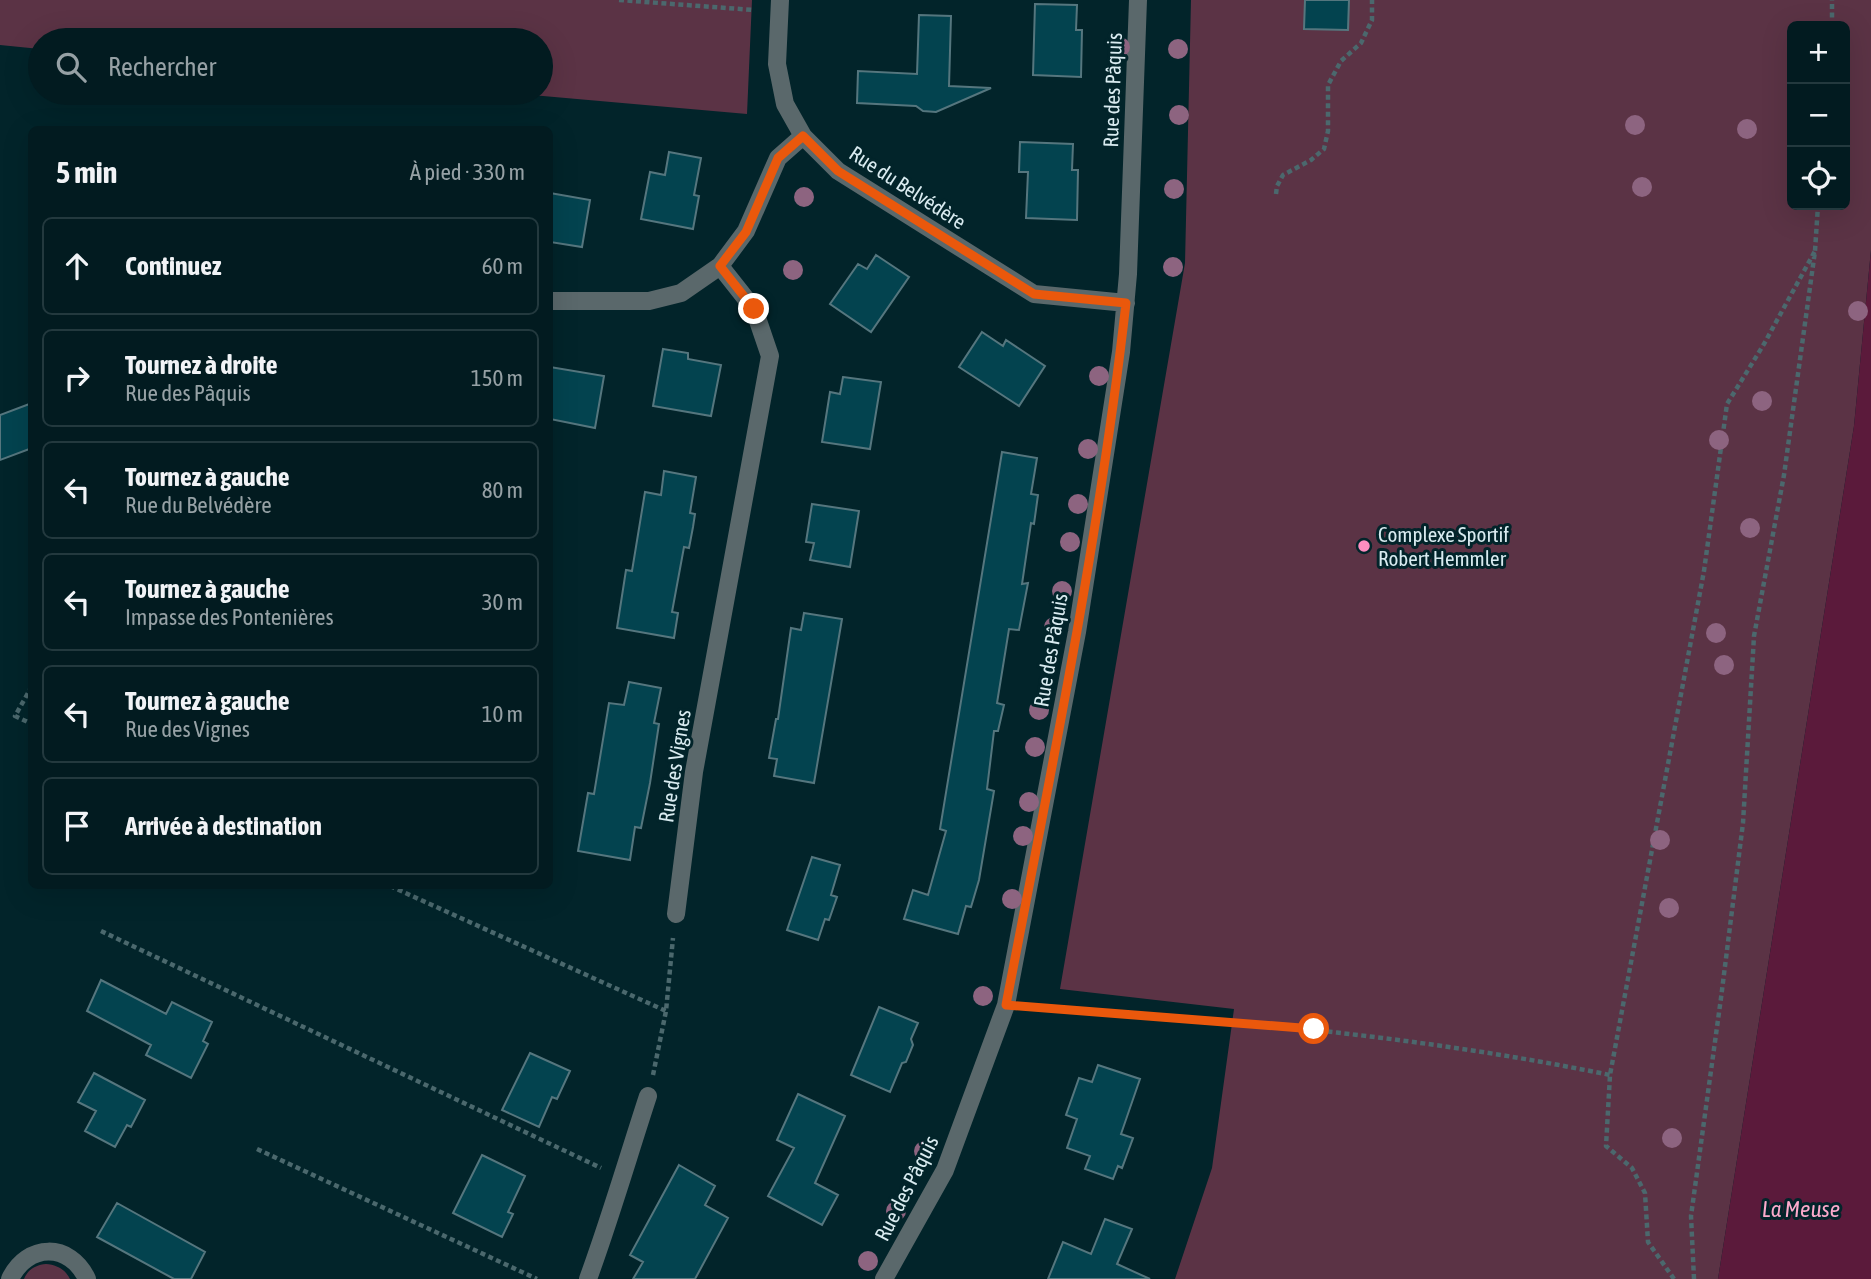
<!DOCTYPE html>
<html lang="fr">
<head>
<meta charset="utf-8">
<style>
  :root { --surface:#021b20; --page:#0c2429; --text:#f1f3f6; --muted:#96a1a5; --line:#23393e }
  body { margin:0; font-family:"Asap Condensed",sans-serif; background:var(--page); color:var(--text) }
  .controls { position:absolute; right:21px; top:21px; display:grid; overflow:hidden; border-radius:10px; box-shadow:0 7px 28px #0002 }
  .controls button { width:63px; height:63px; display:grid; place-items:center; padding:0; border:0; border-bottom:2px solid var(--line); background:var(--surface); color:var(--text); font:35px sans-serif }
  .stop { position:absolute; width:21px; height:21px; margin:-16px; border:5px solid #ea580c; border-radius:50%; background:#fff }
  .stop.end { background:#ea580c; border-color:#fff; box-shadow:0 2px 7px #0008 }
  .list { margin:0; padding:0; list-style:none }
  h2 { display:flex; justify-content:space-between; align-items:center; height:91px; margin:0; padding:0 28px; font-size:30px }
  h2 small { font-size:23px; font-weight:400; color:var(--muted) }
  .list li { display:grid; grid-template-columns:46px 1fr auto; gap:21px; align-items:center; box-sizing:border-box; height:98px; margin:0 14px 14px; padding:0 14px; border:2px solid var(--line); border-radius:10px }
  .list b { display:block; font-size:26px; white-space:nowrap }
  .list p { margin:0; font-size:23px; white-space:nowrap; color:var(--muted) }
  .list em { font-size:23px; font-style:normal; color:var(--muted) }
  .icon { flex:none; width:38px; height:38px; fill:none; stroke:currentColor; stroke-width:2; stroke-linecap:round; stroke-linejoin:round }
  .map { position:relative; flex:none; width:1871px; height:1279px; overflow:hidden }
  .search { position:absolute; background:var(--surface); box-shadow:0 7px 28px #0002; left:28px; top:28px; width:525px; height:77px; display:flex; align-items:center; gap:18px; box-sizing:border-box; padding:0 24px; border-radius:38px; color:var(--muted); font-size:26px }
  .panel { position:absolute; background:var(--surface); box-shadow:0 7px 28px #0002; left:28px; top:126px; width:525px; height:763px; border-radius:10px }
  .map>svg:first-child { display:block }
  .green { fill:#5b3345; fill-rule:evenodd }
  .water { fill:#5b1a3b }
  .building { fill:#03434f; stroke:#55767e; stroke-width:2 }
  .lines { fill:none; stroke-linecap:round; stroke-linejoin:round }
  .path { stroke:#4b686d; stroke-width:4.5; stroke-dasharray:5 3.5; stroke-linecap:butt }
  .street { stroke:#5a686b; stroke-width:18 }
  .tree { fill:#8d6480 }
  .route { stroke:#ea580c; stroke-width:9 }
  .poi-dot { fill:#fd8ec0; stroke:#02242a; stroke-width:2.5 }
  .labels { text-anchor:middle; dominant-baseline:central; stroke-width:6; stroke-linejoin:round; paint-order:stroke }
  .street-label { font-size:21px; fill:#d9ebf0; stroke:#02242a }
  .poi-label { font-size:21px; fill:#d9ebf0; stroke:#02242a; text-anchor:start }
  .water-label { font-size:23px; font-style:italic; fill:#fcaacc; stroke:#02242a }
</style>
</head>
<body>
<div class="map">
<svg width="1871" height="1279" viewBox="0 0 1871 1279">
  <rect width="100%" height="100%" fill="#02242a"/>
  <path class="green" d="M 0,0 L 752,0 L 747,114 L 509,93 L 541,93 L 541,40 L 40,40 L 40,49 L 0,45 Z
    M 1191,0 L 1871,0 L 1871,250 L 1854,426 L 1718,1279 L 1175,1279 L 1212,1168 L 1234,1009 L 1060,989 L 1185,263 ZM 1792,26 L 1845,26 L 1845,205 L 1792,205 Z
    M 46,1264 C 57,1265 65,1269 70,1279 L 24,1279 C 28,1269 36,1265 46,1264 Z"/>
  <path class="water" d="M 1871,250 L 1871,1279 L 1718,1279 L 1854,426 Z"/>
  <path class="building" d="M 1305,0 L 1349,0 L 1348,30 L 1304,29 Z
    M 1035,4 L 1077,5 L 1076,30 L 1082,30 L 1081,77 L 1033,75 Z
    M 919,15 L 951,16 L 949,86 L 991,88 L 936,112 L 923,111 L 916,106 L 857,103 L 858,71 L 917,74 Z
    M 1020,142 L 1073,144 L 1072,170 L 1078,170 L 1077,220 L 1026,218 L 1028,172 L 1019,172 Z
    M 669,152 L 701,158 L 694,195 L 699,196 L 693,229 L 641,219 L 650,172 L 665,175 Z
    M 550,193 L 590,200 L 582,247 L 550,242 Z
    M 876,255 L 909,277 L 871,332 L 830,304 L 858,264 L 867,269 Z
    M 982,332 L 1003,346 L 1006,340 L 1045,366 L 1019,406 L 959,367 Z
    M 663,349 L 688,353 L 688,359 L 721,365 L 711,416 L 653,406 Z
    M 550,367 L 604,376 L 595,428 L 550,419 Z
    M 843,377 L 881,382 L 870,449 L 822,442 L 830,392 L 840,394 Z
    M 32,403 L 32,448 L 0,460 L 0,415 Z
    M 1002,452 L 1037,458 L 1031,494 L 1038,495 L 1034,524 L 1031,523 L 1022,584 L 1028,583 L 1019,630 L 1009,629 L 997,703 L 1004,705 L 998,731 L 994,731 L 987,789 L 994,791 L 979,880 L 971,907 L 966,906 L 958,934 L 904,919 L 913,890 L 928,895 L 946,831 L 940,829 Z
    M 664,471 L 696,477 L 690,513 L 695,514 L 693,527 L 689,548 L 684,547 L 672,612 L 678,613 L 674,638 L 617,628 L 626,570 L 632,571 L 645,492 L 661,495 Z
    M 812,504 L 859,511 L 850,567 L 810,560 L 814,543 L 806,542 Z
    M 804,613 L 842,619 L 814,783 L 774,776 L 777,759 L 769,758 L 776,719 L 778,719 L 791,628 L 801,630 Z
    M 629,682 L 661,688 L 654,723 L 659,724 L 650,783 L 641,828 L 635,827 L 630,860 L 578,851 L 588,793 L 594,794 L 609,703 L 624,705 Z
    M 812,857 L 840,865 L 831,895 L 837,897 L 829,920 L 825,919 L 818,940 L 787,930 Z
    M 101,980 L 166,1014 L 172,1002 L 212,1022 L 203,1041 L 208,1044 L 191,1078 L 146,1055 L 151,1045 L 87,1011 Z
    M 879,1007 L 918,1023 L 911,1039 L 913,1045 L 906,1062 L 902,1063 L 890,1092 L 851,1075 Z
    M 530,1053 L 570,1071 L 557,1099 L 552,1097 L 539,1127 L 502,1110 Z
    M 1098,1065 L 1140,1079 L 1121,1134 L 1133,1138 L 1122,1168 L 1118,1166 L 1113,1179 L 1085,1169 L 1090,1156 L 1067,1148 L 1077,1119 L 1066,1115 L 1079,1078 L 1092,1082 Z
    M 94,1073 L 145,1100 L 131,1127 L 127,1125 L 115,1147 L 85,1131 L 96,1111 L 78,1102 Z
    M 798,1094 L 845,1116 L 815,1183 L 838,1195 L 822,1225 L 768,1196 L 794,1148 L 777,1140 Z
    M 482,1155 L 525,1176 L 508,1212 L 513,1214 L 502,1237 L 453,1213 Z
    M 679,1165 L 715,1186 L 705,1205 L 728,1218 L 695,1279 L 633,1279 L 643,1262 L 630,1255 Z
    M 117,1203 L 205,1252 L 191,1279 L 174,1279 L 97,1237 Z
    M 1105,1219 L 1132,1229 L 1117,1264 L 1150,1279 L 1048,1279 L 1063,1242 L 1091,1254 Z"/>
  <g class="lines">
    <path class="path" d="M 619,0 L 754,10
      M 1832,26 L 1832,0
      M 1276,194 L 1277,186 L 1283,175 L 1311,160 L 1324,149 L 1328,131 L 1328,85 L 1341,61 L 1361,43 L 1372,20 L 1372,0
      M 32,686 L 15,716 L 32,724
      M 390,886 L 666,1011
      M 101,931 L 601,1168
      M 1031,1007 C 1225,1019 1420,1036 1610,1075
      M 653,1075 L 666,1011 L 673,938
      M 257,1149 L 537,1279
      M 1674,1279 L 1648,1242 L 1645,1193 L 1632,1168 L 1606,1146 L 1610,1075 L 1704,571 L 1727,404 L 1764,344 L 1815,251
      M 1694,1279 L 1691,1216 L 1721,998 L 1743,823 L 1754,636 L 1784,475 L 1815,251 L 1818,205"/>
    <path class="street" d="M 780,0 L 777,64 L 785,104 L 803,136 L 838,171 L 1034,294 L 1126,303
      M 550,301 L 649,301 L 681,293 L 720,266 L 746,231 L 778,158 L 803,136
      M 676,914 L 694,772 L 770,356 L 754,309 L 720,266
      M 10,1279 C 27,1243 70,1242 87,1279
      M 588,1279 C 610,1219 628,1157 648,1096
      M 884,1279 L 945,1170 L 1006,1005 L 1077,632 L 1121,352 L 1128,274 L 1138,0"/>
  </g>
  <g class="tree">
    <circle cx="1120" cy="47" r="10"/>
    <circle cx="1178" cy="49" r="10"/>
    <circle cx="1179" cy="115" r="10"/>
    <circle cx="1635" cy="125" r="10"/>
    <circle cx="1747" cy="129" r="10"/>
    <circle cx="1642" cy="187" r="10"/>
    <circle cx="1174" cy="189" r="10"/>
    <circle cx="804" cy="197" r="10"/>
    <circle cx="1173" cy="267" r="10"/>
    <circle cx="793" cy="270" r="10"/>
    <circle cx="1858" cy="311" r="10"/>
    <circle cx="1099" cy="376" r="10"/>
    <circle cx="1762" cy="401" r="10"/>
    <circle cx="1719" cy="440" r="10"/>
    <circle cx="1088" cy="449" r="10"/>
    <circle cx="1078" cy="504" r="10"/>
    <circle cx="1750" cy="528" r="10"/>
    <circle cx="1070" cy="542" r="10"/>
    <circle cx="1062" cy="591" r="10"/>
    <circle cx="1054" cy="627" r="10"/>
    <circle cx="1716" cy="633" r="10"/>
    <circle cx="1724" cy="665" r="10"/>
    <circle cx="1039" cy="710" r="10"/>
    <circle cx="1035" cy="747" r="10"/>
    <circle cx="1029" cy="802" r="10"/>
    <circle cx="1023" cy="836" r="10"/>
    <circle cx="1660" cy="840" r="10"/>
    <circle cx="1012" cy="899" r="10"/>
    <circle cx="1669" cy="908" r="10"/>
    <circle cx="983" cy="996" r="10"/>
    <circle cx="1672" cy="1138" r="10"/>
    <circle cx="924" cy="1151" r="10"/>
    <circle cx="896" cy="1211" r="10"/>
    <circle cx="868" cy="1261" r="10"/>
  </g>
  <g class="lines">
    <path class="route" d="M 754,309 L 720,266 L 746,232 L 778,158 L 803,136 L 838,171 L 1034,294 L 1126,303 C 1099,539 1051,772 1006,1005 L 1314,1029"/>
  </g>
  <circle class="poi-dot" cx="1364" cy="546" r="7"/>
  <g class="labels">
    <g class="street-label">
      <text transform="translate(1112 90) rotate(-88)">Rue des Pâquis</text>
      <text transform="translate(908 187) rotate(33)">Rue du Belvédère</text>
      <text transform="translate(1050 650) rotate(-80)">Rue des Pâquis</text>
      <text transform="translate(674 766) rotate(-81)">Rue des Vignes</text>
      <text transform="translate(906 1188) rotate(-63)">Rue des Pâquis</text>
    </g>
    <g class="poi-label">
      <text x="1378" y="534">Complexe Sportif<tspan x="1378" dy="24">Robert Hemmler</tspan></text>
    </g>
    <g class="water-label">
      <text x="1801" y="1209">La Meuse</text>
    </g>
  </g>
</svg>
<div class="controls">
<button>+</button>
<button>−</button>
<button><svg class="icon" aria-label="locate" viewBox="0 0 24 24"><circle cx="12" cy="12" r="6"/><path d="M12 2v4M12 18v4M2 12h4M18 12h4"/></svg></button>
</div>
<div class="stop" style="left:1314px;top:1029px"></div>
<div class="stop end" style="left:754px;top:309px"></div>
<div class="search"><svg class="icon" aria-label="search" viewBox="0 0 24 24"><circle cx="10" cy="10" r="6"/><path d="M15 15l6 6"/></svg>Rechercher</div>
<section class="panel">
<h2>5 min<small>À pied · 330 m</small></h2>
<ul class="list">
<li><svg class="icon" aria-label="ahead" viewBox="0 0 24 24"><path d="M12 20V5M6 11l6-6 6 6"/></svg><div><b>Continuez</b></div><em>60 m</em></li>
<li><svg class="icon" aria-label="right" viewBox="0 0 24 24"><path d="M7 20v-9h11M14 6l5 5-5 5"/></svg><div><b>Tournez à droite</b><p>Rue des Pâquis</p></div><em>150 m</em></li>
<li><svg class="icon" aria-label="left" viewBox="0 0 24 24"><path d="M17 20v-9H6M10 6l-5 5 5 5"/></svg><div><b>Tournez à gauche</b><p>Rue du Belvédère</p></div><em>80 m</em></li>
<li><svg class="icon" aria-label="left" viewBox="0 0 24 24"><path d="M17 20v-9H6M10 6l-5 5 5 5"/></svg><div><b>Tournez à gauche</b><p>Impasse des Pontenières</p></div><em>30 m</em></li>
<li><svg class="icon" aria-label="left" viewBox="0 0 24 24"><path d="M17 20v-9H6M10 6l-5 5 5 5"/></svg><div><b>Tournez à gauche</b><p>Rue des Vignes</p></div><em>10 m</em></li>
<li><svg class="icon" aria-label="arrive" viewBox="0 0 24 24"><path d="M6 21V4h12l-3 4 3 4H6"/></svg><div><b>Arrivée à destination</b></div></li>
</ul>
</section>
</div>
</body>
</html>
